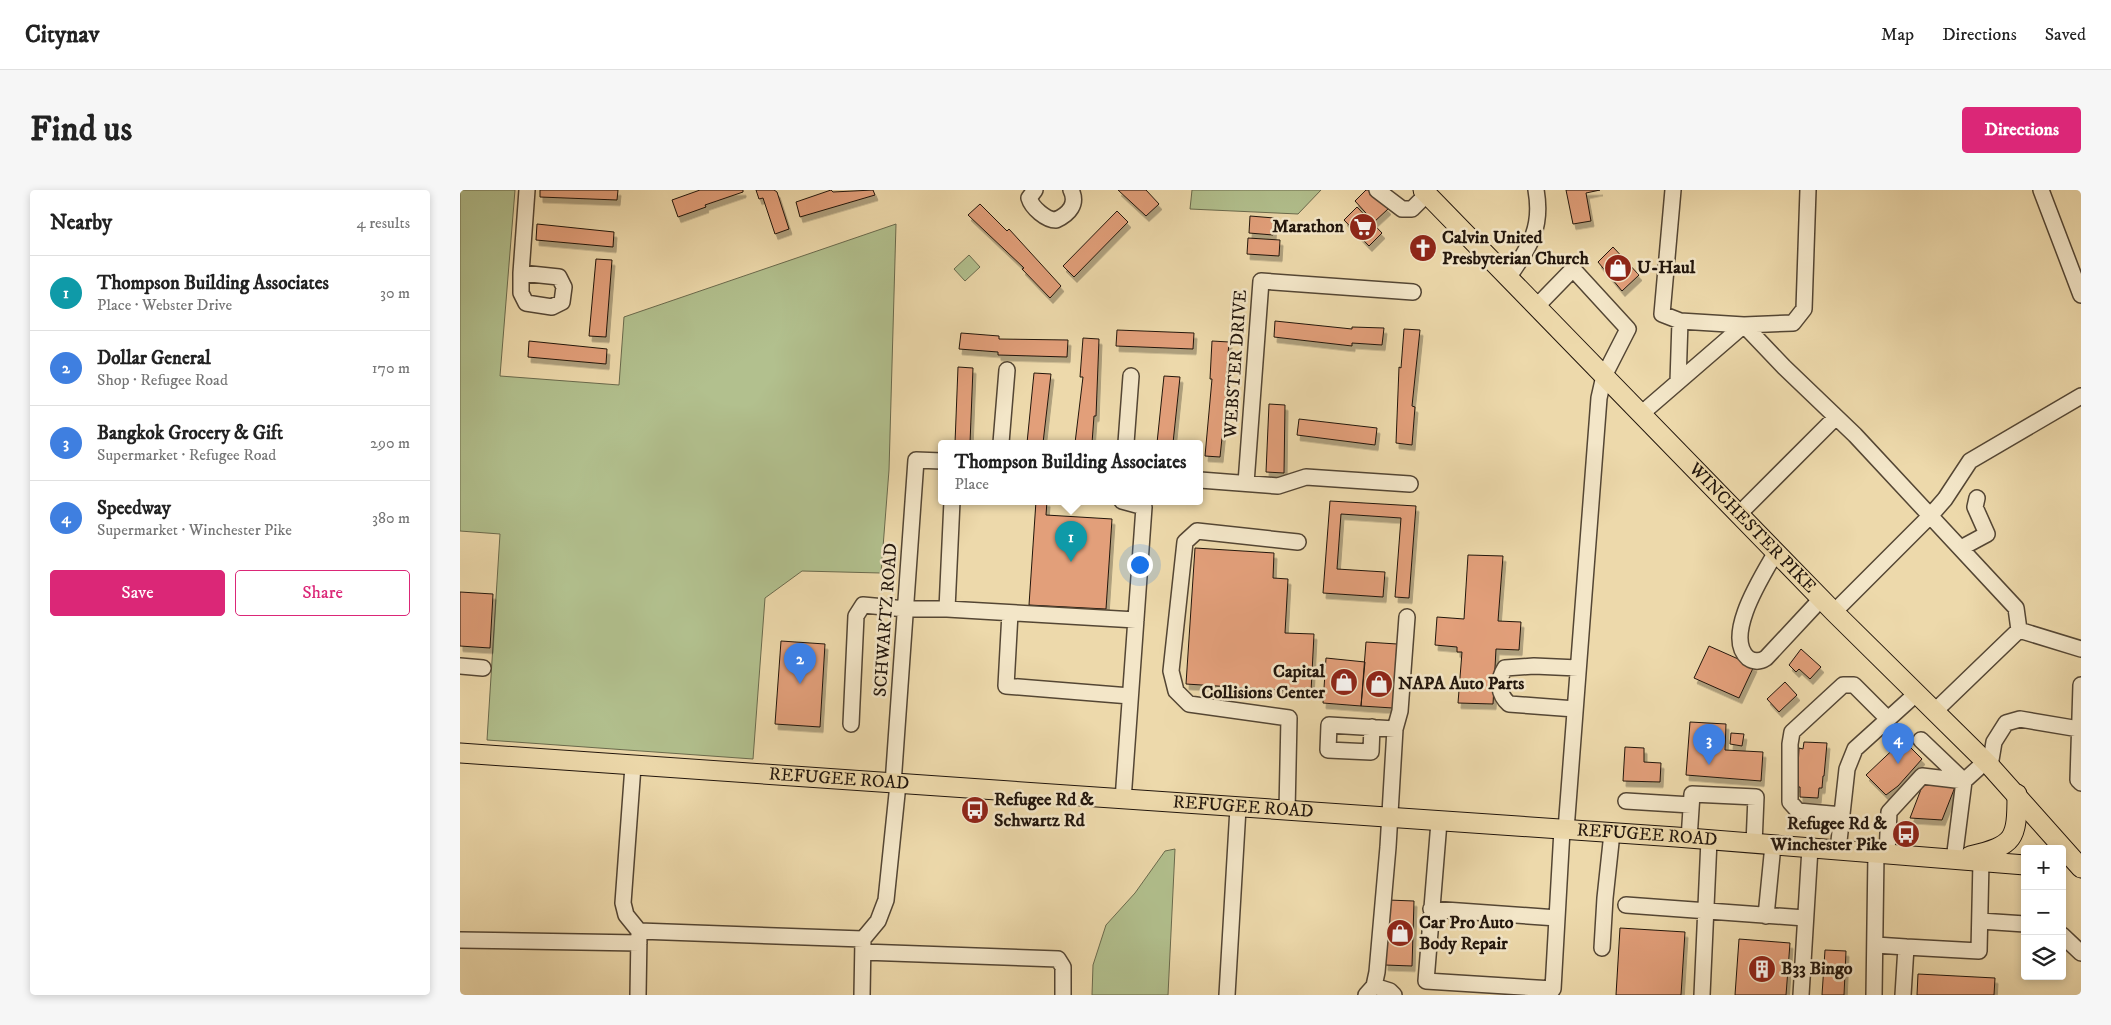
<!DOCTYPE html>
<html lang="en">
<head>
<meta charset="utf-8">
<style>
  :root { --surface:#fff; --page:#f6f6f6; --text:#222; --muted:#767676; --line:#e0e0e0; --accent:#db2777 }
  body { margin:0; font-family:"IM FELL DW Pica",serif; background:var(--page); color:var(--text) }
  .controls { position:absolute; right:15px; bottom:15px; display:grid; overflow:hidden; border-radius:5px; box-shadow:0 2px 8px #0003 }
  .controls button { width:45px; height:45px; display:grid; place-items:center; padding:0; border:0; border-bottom:1px solid var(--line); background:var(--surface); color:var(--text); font:25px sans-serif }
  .you { position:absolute; left:679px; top:374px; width:18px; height:18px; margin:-12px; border:4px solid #fff; border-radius:50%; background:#1a73e8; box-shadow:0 0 0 8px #1a73e833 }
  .badge { display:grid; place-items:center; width:32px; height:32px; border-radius:50%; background:var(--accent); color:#fff; font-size:16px; font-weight:700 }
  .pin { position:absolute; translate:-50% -41px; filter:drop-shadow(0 1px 2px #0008) }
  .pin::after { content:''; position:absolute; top:26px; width:18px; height:15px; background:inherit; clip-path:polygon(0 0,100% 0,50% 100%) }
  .popup { position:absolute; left:478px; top:250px; width:265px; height:65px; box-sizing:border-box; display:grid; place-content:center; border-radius:5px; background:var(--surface); filter:drop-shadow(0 1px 4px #0005); font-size:16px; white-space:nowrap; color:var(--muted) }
  .popup b { font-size:19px; color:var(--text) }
  .popup::after { content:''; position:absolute; left:50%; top:100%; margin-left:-10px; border:10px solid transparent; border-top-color:var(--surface) }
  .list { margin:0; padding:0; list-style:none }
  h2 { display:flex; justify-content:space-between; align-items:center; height:65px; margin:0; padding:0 20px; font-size:21px }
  h2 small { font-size:16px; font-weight:400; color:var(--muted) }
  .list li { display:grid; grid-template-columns:32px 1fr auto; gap:15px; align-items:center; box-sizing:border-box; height:75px; padding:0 20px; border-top:1px solid var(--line) }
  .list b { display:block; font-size:19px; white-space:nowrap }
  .list p { margin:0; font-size:16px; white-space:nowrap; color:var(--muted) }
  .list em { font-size:16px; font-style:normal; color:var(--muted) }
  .actions { display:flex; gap:10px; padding:15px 20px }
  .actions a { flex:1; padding:11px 0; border:1px solid var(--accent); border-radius:5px; text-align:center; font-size:18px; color:var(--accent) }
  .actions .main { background:var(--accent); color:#fff }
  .icon { flex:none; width:28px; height:28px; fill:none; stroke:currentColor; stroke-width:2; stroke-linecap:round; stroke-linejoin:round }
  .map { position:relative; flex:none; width:1621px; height:805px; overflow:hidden; border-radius:5px }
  header { display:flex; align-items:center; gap:30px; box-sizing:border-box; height:70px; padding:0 25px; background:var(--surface); border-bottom:1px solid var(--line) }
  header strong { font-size:24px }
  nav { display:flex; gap:28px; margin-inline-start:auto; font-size:18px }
  .intro { display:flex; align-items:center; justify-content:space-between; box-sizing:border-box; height:120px; padding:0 30px }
  h1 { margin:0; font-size:35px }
  .button { padding:12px 22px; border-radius:5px; background:var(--accent); color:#fff; font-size:18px; font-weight:700 }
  main { display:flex; gap:30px; padding:0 30px }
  aside { flex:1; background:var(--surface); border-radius:5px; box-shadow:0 2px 8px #0003 }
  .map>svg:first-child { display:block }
  .green { fill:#b2c08e; stroke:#6a6a4d }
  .building { fill:#e29f7a; stroke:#21150c; filter:url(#shadow) }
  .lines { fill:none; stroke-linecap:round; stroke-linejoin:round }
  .minor-casing { stroke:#544634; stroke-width:18 }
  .major-casing { stroke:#21150c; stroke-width:21 }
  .minor { stroke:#f3e6c8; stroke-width:15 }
  .major { stroke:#edd9ab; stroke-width:19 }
  .labels { text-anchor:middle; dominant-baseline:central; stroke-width:5; stroke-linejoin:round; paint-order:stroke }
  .poi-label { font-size:18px; font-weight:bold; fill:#21150c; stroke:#f3e6c8; text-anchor:start }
  .street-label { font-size:18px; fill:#21150c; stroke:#f3e6c8 }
</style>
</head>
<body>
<header>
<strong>Citynav</strong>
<nav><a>Map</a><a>Directions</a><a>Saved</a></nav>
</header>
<div class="intro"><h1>Find us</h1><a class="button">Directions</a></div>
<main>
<aside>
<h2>Nearby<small>4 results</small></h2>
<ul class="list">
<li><span class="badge" style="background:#0f9aa8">1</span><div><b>Thompson Building Associates</b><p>Place · Webster Drive</p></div><em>30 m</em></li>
<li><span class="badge" style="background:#3f7fe0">2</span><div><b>Dollar General</b><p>Shop · Refugee Road</p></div><em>170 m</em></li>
<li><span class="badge" style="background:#3f7fe0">3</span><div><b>Bangkok Grocery &amp; Gift</b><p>Supermarket · Refugee Road</p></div><em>290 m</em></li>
<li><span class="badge" style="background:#3f7fe0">4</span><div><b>Speedway</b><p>Supermarket · Winchester Pike</p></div><em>380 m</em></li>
</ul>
<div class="actions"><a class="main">Save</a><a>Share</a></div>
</aside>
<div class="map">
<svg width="1621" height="805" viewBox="0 0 1621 805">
  <defs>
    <filter id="shadow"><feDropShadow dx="3" dy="5.5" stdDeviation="0" flood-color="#0004"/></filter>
  </defs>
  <rect width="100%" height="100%" fill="#edd9ab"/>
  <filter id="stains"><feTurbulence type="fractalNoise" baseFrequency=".004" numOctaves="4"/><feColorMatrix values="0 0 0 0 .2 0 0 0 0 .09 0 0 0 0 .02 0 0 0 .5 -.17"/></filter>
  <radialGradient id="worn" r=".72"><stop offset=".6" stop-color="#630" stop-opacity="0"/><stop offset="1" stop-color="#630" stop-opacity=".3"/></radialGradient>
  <path class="green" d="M 0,0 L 55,0 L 40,186 L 159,195 L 164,127 L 436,34 L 429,280 L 421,383 L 342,381 L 305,408 L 293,569 L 27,550 L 40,344 L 0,341 Z
    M 732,0 L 861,0 L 838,24 L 730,19 Z
    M 509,65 L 520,77 L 505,91 L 494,79 Z
    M 715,659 L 708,805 L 632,805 L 633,775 L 646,735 L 675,703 L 705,661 Z"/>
  <path class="building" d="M 80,0 L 158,0 L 157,10 L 80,7 Z
    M 240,0 L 283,0 L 283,2 L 245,15 L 246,17 L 218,27 L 212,10 Z
    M 296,0 L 314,0 L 317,2 L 329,39 L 315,44 L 303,8 L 299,9 Z
    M 371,0 L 373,2 L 413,0 L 415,5 L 340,27 L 336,12 Z
    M 658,0 L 686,0 L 699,14 L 686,26 Z
    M 906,0 L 909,0 L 928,19 L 914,32 L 895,11 Z
    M 1106,0 L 1140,0 L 1126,3 L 1131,31 L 1113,34 Z
    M 520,14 L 547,41 L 549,39 L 601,96 L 590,108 L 562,79 L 564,78 L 508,25 Z
    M 897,17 L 922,43 L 909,56 L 884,30 Z
    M 657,21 L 668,32 L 614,87 L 603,76 Z
    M 790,26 L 814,28 L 813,45 L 789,43 Z
    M 77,34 L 154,42 L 153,57 L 76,50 Z
    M 788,48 L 820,50 L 819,66 L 787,64 Z
    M 1153,57 L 1179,85 L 1162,101 L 1138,72 Z
    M 136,69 L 152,70 L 146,147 L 129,146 Z
    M 815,131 L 892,139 L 892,137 L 924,138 L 922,155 L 892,153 L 892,156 L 814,147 Z
    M 944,139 L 960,140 L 952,216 L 955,217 L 952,255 L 936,253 L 939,177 L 941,178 Z
    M 657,140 L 734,143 L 733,159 L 656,156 Z
    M 501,143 L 539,146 L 539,149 L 608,150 L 607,167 L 538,165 L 538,162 L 499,159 Z
    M 623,148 L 639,149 L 636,226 L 634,226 L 632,253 L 615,253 L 623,187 L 620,187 Z
    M 69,151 L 147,159 L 146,174 L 68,167 Z
    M 752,151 L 769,152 L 766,190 L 768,190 L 760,267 L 745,266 L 752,189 L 750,189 Z
    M 498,177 L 513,178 L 510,253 L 495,253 Z
    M 574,183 L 591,184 L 583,253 L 567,253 Z
    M 704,186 L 720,187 L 713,253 L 697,253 Z
    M 809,214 L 825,215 L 824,283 L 806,282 Z
    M 839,229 L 917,238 L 915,255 L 837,245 Z
    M 576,311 L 587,311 L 586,325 L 652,329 L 646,419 L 569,415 Z
    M 870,311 L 956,316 L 949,408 L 935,407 L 941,328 L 881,324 L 877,379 L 925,382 L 923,407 L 863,403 Z
    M 735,358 L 814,363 L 813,388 L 828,389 L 825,443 L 854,444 L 851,502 L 726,494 Z
    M 1008,365 L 1043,366 L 1038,431 L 1061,432 L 1059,460 L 1036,459 L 1033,514 L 998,513 L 1002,462 L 997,462 L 997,457 L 975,455 L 977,427 L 1004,429 Z
    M 0,402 L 33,404 L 30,458 L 0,456 Z
    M 321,451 L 365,454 L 360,537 L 315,534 Z
    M 906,452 L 937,454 L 933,518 L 901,516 Z
    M 1249,456 L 1294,476 L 1279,508 L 1234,488 Z
    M 1341,459 L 1361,477 L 1350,489 L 1339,479 L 1336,482 L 1329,475 Z
    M 866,468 L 905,472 L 901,516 L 863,513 Z
    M 1325,492 L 1337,505 L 1319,522 L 1307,509 Z
    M 1230,532 L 1266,534 L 1265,560 L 1303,562 L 1301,591 L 1226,585 Z
    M 1271,543 L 1284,544 L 1282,556 L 1270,554 Z
    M 1443,550 L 1462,569 L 1438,596 L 1426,605 L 1406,585 Z
    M 1344,552 L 1367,553 L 1364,586 L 1363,586 L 1362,598 L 1359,598 L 1358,608 L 1340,607 L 1340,597 L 1337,597 L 1339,558 L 1343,559 Z
    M 1165,557 L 1184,558 L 1184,572 L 1201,573 L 1200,592 L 1163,591 Z
    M 1463,594 L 1495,597 L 1482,630 L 1450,628 Z
    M 928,710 L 954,711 L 952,776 L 925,775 Z
    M 1160,738 L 1225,742 L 1221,805 L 1156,805 Z
    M 1279,749 L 1330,753 L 1326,805 L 1275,805 Z
    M 1365,760 L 1386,761 L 1384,805 L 1362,805 Z
    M 1458,784 L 1535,788 L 1534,805 L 1457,805 Z"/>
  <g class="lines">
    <g class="minor-casing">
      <path id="minor" d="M 575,0 L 569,8 C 572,18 586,30 596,30 C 609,24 618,14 611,0
        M 917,0 L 942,19 L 952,19 L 967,4
        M 1213,0 L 1202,124 L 1220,131
        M 1581,0 L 1621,105
        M 61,83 L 99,87 L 104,97 L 102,112 L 92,117 L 66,113 L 61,103 Z
        M 61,83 L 67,0
        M 1048,88 C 1069,57 1083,39 1076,0
        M 1076,117 L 1113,79 L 1168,139 L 1144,186 L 1139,208 L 1106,640
        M 1218,192 L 1220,131 L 1284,135 L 1324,177 L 1395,245 L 1556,418 L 1559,440
        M 1181,224 L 1284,135 L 1333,133 L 1344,119 L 1348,0
        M 541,253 L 547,180
        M 666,253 L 671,186
        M 740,290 L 818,296 L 846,287 L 950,294
        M 786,293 L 801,91 L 953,102
        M 662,311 L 684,317 L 663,610
        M 1279,324 L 1376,227
        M 1501,358 L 1527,344 L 1515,317 L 1517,308
        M 1316,362 C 1303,385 1263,446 1288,468 C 1294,472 1300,472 1306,468 L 1361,409
        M 487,419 L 676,430
        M 1374,422 L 1471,325 L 1485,309 L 1510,271 L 1621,206
        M 550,423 L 546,496 L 670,506
        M 0,476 L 23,478
        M 1621,495 L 1618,590 L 1621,593
        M 1115,519 L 1049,514 C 1038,504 1037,491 1045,478 L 1074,476 L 1118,478
        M 1475,521 L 1559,440 L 1621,459
        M 391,534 L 396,426 L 403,415 L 446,419 L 487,419 L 492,311
        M 912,537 L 911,562 L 868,560 L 869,535 L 935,539
        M 1461,550 L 1504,591
        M 173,576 L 163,713 L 166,725 L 179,741 L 403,749
        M 1530,576 L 1534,552 L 1546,533 L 1560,529 L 1619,539
        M 433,594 L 456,270 L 482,271
        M 1166,611 L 1231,615
        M 827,621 L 829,528 L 729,514 L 716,501 L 711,481 L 725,352 L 737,341 L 838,352
        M 1382,625 L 1338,621 L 1330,612 L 1330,554 L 1332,542 L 1383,495 L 1394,495 L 1428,529
        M 979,632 L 966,791 L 1093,799 L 1102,640
        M 1229,649 L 1232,604 L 1296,607 L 1294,654
        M 1378,660 L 1387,579 L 1395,559 L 1457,503
        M 1427,664 L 1429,622 L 1462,586 L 1504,591
        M 1494,670 L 1504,591 L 1525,572
        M 1166,715 L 1345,728
        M 971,719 L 1097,728
        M 1306,726 L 1313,655
        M 1520,731 L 1565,734
        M 1602,745 L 1621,763
        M 0,750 L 179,753
        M 1416,755 L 1446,757
        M 1142,758 L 1145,708 L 1152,643
        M 403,762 L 598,769 L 603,777 L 603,805
        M 914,796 L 930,801 L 934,805
        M 178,805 L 179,744
        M 402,805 L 403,749 L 418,731 L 426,710 L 438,594
        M 767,805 L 778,618
        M 906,805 L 914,796 L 917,782 L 928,657 L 935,539 L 940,521 L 947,427
        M 1242,805 L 1249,650
        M 1341,805 L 1350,658
        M 1414,805 L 1416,663
        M 1443,805 L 1446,757 L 1519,761 L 1521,671"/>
    </g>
    <g class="major-casing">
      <g id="major">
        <path id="s1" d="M 963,0 L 1374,422 L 1530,576 L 1621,678"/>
        <path id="s2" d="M 0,563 L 1216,647 L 1565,675"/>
        <path d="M 1510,666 C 1555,655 1557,650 1557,604"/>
      </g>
    </g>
    <use href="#minor" class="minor"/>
    <use href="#major" class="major"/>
  </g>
  <defs>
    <g id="supermarket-disc" transform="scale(1.4375)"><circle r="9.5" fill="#8f2418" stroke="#f3e6c8"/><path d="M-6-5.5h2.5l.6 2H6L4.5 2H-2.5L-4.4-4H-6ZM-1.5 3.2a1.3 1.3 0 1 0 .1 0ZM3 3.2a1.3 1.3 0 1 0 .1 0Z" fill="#fff"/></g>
    <g id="church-disc" transform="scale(1.4375)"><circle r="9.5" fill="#8f2418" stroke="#f3e6c8"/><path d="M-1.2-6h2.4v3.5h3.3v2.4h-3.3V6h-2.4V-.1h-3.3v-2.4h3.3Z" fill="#fff"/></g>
    <g id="shop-disc" transform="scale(1.4375)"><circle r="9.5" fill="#8f2418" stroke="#f3e6c8"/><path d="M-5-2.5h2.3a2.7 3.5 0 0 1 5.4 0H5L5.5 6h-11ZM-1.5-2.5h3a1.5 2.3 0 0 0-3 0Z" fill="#fff"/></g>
    <g id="bus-disc" transform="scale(1.4375)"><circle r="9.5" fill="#8f2418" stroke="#f3e6c8"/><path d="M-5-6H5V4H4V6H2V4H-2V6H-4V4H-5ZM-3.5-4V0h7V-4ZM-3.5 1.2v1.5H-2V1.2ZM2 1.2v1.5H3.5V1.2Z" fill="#fff"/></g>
    <g id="building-disc" transform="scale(1.4375)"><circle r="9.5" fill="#8f2418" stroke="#f3e6c8"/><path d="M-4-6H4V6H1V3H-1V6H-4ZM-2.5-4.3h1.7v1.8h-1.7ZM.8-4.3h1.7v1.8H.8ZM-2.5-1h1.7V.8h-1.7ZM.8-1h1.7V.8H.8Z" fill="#fff"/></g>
  </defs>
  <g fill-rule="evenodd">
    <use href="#supermarket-disc" x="903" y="37"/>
    <use href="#church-disc" x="963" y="58"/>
    <use href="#shop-disc" x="1158" y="78"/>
    <use href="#shop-disc" x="884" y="492"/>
    <use href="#shop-disc" x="919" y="494"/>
    <use href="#bus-disc" x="515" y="620"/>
    <use href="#bus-disc" x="1446" y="644"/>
    <use href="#shop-disc" x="940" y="743"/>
    <use href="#building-disc" x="1302" y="779"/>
  </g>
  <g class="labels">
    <g class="poi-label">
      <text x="884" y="37" text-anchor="end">Marathon</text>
      <text x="982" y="48">Calvin United<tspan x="982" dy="21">Presbyterian Church</tspan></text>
      <text x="1177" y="78">U-Haul</text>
      <text x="865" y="482" text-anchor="end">Capital<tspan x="865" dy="21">Collisions Center</tspan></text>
      <text x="938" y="494">NAPA Auto Parts</text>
      <text x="534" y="610">Refugee Rd &amp;<tspan x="534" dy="21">Schwartz Rd</tspan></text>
      <text x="1427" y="634" text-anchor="end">Refugee Rd &amp;<tspan x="1427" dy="21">Winchester Pike</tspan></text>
      <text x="959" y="733">Car Pro Auto<tspan x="959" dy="21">Body Repair</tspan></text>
      <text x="1321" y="779">B33 Bingo</text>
    </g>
    <g class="street-label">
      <text transform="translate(776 174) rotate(-86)">WEBSTER DRIVE</text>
      <text stroke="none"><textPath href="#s1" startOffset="472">WINCHESTER PIKE</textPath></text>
      <text transform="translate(426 430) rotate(-86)">SCHWARTZ ROAD</text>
      <text stroke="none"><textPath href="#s2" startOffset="380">REFUGEE ROAD</textPath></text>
      <text stroke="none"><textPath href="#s2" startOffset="785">REFUGEE ROAD</textPath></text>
      <text stroke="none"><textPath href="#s2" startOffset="1190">REFUGEE ROAD</textPath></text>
    </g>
  </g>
  <rect width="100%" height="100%" filter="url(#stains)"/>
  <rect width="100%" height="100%" fill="url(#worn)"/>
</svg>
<div class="controls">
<button>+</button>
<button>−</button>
<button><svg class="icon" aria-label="layers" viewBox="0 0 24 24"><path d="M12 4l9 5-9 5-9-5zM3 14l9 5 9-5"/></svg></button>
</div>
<div class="you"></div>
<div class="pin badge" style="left:611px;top:372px;background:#0f9aa8">1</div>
<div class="popup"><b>Thompson Building Associates</b>Place</div>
<div class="pin badge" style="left:340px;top:494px;background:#3f7fe0">2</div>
<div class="pin badge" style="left:1249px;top:575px;background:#3f7fe0">3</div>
<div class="pin badge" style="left:1438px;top:574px;background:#3f7fe0">4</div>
</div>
</main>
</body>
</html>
